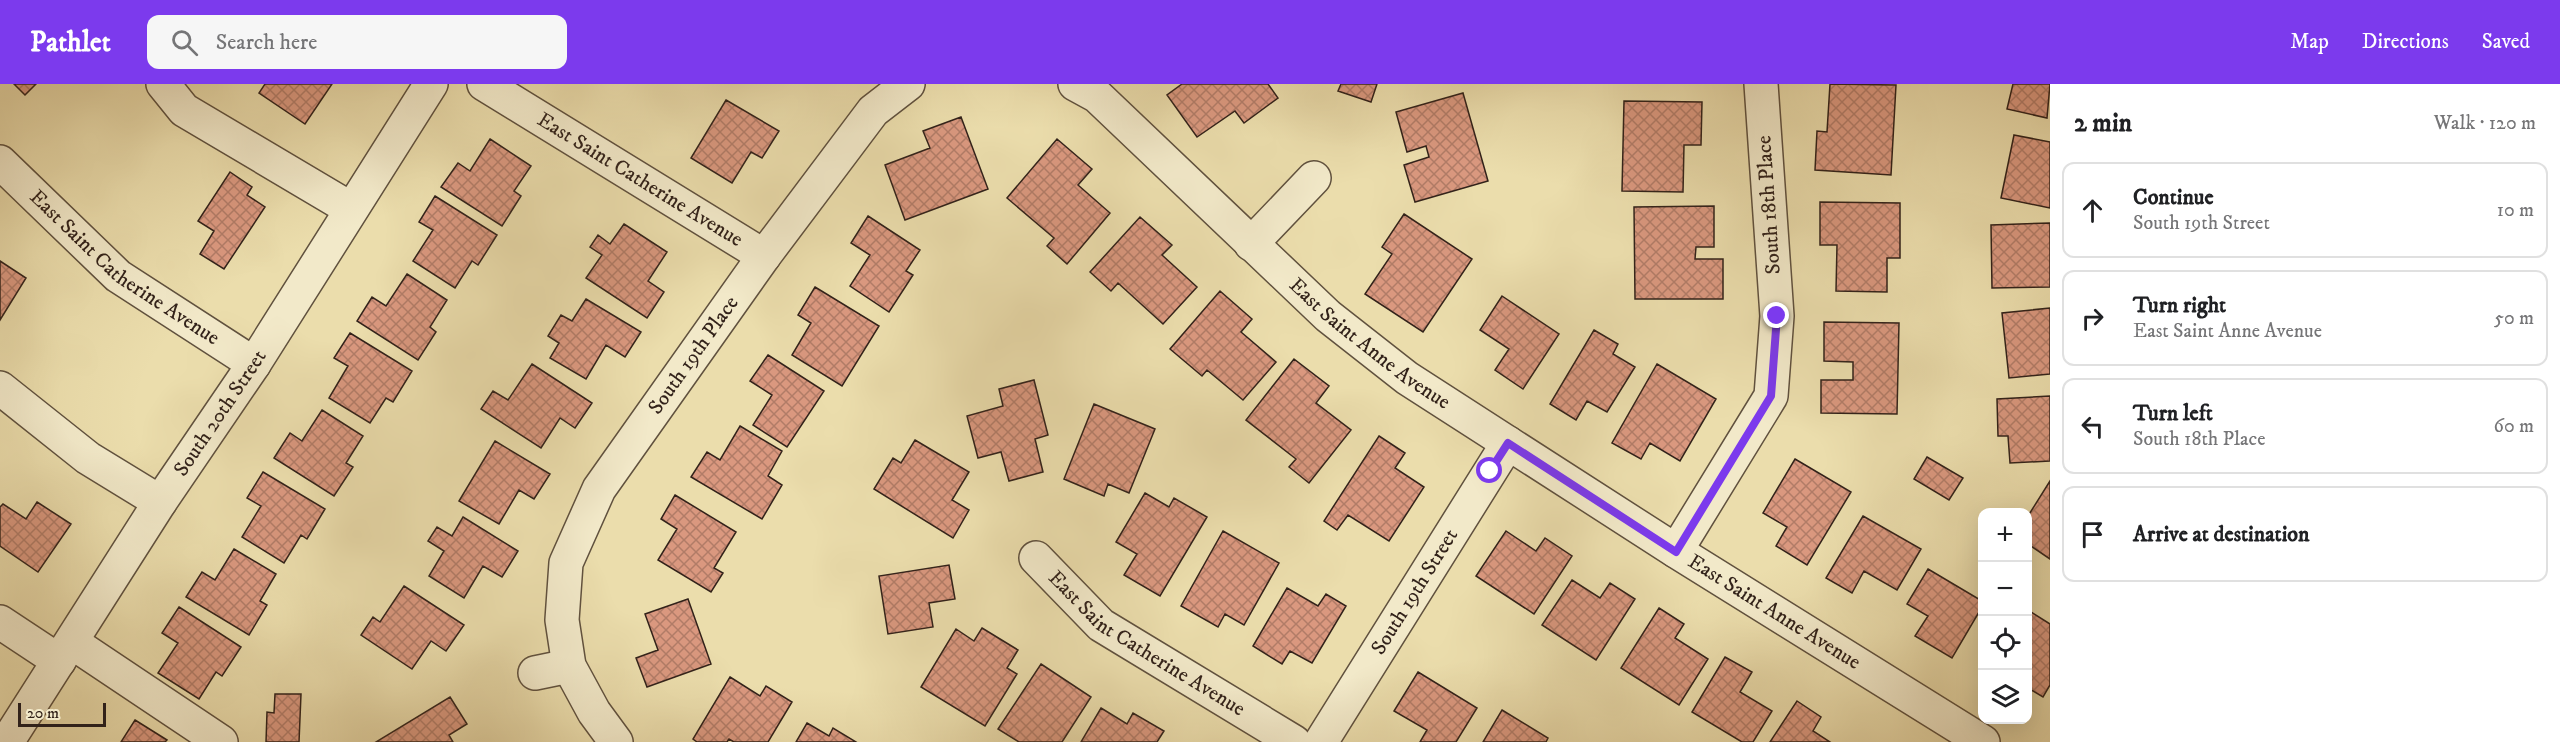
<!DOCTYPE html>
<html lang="en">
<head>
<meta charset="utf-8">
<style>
  :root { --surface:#fff; --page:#f6f6f6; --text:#202124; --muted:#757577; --line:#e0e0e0; --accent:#7c3aed }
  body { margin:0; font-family:"IM FELL DW Pica",serif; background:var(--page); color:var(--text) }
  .controls { position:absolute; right:18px; bottom:18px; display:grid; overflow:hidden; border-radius:12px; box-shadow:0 6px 24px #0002 }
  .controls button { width:54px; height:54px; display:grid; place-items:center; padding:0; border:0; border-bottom:2px solid var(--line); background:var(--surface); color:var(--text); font:30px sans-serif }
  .scale { position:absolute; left:18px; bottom:15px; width:88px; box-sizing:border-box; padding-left:6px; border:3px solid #32221a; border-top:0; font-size:16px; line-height:21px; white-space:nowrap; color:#32221a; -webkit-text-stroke:4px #f2e9c9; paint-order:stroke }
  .stop { position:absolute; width:18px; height:18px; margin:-14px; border:4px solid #7c3aed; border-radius:50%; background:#fff }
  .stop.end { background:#7c3aed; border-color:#fff; box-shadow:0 2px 6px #0008 }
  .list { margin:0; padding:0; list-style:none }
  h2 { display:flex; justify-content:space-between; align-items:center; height:78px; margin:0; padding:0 24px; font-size:26px }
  h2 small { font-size:20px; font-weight:400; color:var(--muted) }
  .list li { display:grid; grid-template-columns:39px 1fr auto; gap:18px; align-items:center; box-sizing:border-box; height:96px; margin:0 12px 12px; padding:0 12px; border:2px solid var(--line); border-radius:12px }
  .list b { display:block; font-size:22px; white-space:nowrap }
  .list p { margin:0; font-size:20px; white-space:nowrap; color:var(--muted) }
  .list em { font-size:20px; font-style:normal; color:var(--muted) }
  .icon { flex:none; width:33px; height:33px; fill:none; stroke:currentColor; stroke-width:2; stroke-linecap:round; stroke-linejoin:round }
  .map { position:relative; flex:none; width:2050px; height:658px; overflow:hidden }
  header { display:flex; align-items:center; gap:36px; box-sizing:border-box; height:84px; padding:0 30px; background:var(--accent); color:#fff }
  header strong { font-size:28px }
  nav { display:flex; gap:33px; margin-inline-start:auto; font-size:21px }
  .search { width:420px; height:54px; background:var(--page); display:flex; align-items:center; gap:15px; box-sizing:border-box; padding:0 21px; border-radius:12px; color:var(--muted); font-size:22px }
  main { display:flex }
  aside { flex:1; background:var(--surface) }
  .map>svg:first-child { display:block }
  .building { fill:url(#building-cross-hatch); stroke:#32221a; stroke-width:1.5 }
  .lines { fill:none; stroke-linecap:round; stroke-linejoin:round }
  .minor-casing { stroke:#60513e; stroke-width:36 }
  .minor { stroke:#f2e9c9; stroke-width:33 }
  .route { stroke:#7c3aed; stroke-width:8 }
  .labels { text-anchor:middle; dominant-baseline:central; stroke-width:5; stroke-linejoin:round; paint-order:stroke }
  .street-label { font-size:21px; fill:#32221a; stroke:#f2e9c9 }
</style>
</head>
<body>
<header>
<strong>Pathlet</strong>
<div class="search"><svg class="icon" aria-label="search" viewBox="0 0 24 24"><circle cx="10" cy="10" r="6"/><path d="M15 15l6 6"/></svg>Search here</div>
<nav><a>Map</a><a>Directions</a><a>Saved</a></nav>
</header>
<main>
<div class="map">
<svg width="2050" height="658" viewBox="0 0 2050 658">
  <defs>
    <pattern id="building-cross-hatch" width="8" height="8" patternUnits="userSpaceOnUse" patternTransform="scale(1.5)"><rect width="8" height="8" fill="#da987f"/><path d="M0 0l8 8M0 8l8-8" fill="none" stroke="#b17c67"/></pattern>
  </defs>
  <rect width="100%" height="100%" fill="#ebddac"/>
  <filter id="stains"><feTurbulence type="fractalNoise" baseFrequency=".00333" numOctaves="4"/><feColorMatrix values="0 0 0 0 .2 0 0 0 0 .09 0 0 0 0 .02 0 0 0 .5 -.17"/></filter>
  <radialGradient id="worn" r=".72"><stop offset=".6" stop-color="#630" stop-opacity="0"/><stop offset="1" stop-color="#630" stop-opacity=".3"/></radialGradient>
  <path class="building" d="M 14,0 L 36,0 L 25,11 Z
    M 265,0 L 332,0 L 305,40 L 259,9 Z
    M 1182,0 L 1268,0 L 1278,14 L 1244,39 L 1235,27 L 1197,53 L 1167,11 Z
    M 1341,0 L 1377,0 L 1371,18 L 1338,7 Z
    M 1830,0 L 1896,1 L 1891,91 L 1815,86 L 1817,47 L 1827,48 Z
    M 2013,0 L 2050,0 L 2047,34 L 2007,25 Z
    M 1463,9 L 1488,97 L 1415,118 L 1404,81 L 1429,73 L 1426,62 L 1407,68 L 1396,28 Z
    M 726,16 L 779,47 L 762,74 L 751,68 L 732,99 L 691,74 Z
    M 1624,17 L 1702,18 L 1701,61 L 1684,61 L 1683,108 L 1622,107 Z
    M 961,33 L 988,105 L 905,136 L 885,81 L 930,64 L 923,47 Z
    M 2014,51 L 2050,58 L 2050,124 L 2001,114 Z
    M 490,55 L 531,82 L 514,107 L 521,112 L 502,142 L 441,103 L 458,79 L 470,87 Z
    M 1057,55 L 1092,85 L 1078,101 L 1110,129 L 1067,180 L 1047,162 L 1054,154 L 1007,114 Z
    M 230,88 L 252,103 L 247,111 L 265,123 L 224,185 L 200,170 L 214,147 L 198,137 Z
    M 435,112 L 497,151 L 478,181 L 472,177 L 455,204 L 413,177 L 433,146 L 419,138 Z
    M 1820,118 L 1900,119 L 1900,174 L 1887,174 L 1887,208 L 1836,207 L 1837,161 L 1820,161 Z
    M 1714,122 L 1714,163 L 1696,163 L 1695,175 L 1723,175 L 1723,215 L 1635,215 L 1634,123 Z
    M 1404,130 L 1472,175 L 1423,248 L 1365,210 L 1392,170 L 1382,163 Z
    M 868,132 L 920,166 L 906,187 L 913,191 L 889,228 L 850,202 L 870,171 L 851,159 Z
    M 1140,133 L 1172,161 L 1162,171 L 1197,203 L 1163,240 L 1118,199 L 1111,207 L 1090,188 Z
    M 2050,139 L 2050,203 L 1992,204 L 1991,141 Z
    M 624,140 L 667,168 L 648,197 L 664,208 L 647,234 L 586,194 L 602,171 L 590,163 L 598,151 L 610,160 Z
    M 0,177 L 26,194 L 0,236 Z
    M 407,190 L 447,216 L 430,243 L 436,248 L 418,276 L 357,237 L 372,213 L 386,222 Z
    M 815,203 L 879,242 L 842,302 L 792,271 L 811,239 L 798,231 Z
    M 1220,207 L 1252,235 L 1241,248 L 1276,278 L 1243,316 L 1207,286 L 1202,292 L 1170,265 Z
    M 1502,212 L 1559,250 L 1523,305 L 1495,286 L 1509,265 L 1480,246 Z
    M 586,215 L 641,248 L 625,273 L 606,261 L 586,295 L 550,274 L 559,259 L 548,252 L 561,231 L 572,237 Z
    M 2050,224 L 2050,290 L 2009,294 L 2002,229 Z
    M 1824,238 L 1899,239 L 1897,330 L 1821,329 L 1821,296 L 1853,296 L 1853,278 L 1824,277 Z
    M 1594,246 L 1618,260 L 1613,270 L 1635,283 L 1607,328 L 1587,317 L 1576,336 L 1550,320 Z
    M 350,249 L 412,287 L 393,318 L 386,314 L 370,339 L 329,314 L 348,282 L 334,274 Z
    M 768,271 L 824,307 L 787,363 L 753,341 L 772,311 L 750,297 Z
    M 1294,275 L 1329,302 L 1316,319 L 1351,346 L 1309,399 L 1289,383 L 1296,375 L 1246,336 Z
    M 532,280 L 592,319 L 575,344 L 560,334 L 541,364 L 481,325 L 493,307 L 508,316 Z
    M 1657,280 L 1716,315 L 1680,377 L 1650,359 L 1641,375 L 1612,359 Z
    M 1034,296 L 1048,351 L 1035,355 L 1043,388 L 1009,397 L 1001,368 L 978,374 L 967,332 L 1003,322 L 999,305 Z
    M 2050,312 L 2050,377 L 2010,379 L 2008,352 L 1998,352 L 1997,315 Z
    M 1094,320 L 1155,345 L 1129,409 L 1108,400 L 1104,412 L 1064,395 Z
    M 322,326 L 363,352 L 346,379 L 353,383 L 334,412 L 274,374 L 290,349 L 302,357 Z
    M 740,342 L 782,367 L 768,392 L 782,401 L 762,435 L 691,393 L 707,368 L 720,376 Z
    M 1379,352 L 1405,369 L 1395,384 L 1424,403 L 1389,457 L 1348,431 L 1337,446 L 1324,437 Z
    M 915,356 L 969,388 L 952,416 L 969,426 L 953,454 L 874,405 L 893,374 L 901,379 Z
    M 495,357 L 550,390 L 534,415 L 519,406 L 499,440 L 459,417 Z
    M 1927,373 L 1963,394 L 1949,416 L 1914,395 Z
    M 1795,375 L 1851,408 L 1807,481 L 1776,462 L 1787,443 L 1763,429 Z
    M 263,388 L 325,425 L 307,455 L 301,451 L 284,479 L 242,453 L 261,422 L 247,414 Z
    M 2050,397 L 2050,475 L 2028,460 L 2028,432 Z
    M 1145,409 L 1169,423 L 1174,414 L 1207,433 L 1160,512 L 1124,491 L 1137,470 L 1116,458 Z
    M 675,411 L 736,448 L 714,484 L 723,489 L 711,508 L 658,476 L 677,445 L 661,435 Z
    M 37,418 L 71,440 L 38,488 L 0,462 L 0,423 L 3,420 L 26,435 Z
    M 1863,432 L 1921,465 L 1897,506 L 1864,487 L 1852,509 L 1826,494 Z
    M 463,433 L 518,467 L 502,493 L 483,482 L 464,514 L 429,492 L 444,467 L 428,457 L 437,443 L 452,452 Z
    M 1223,447 L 1279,479 L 1244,541 L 1225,530 L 1218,543 L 1181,522 Z
    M 1506,447 L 1536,467 L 1545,454 L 1572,472 L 1534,530 L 1476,492 Z
    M 234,465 L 276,490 L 260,517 L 267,521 L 249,551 L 186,513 L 202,488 L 215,496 Z
    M 949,481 L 955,515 L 929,519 L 933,543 L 888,550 L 879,492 Z
    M 1928,485 L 1982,517 L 1982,523 L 1952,574 L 1915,552 L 1928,532 L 1907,520 Z
    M 1572,496 L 1600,514 L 1610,499 L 1635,515 L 1596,576 L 1542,541 Z
    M 404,502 L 464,541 L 446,567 L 431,557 L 412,585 L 361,551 L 373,533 L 380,538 Z
    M 1287,504 L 1318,522 L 1326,510 L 1346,522 L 1312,579 L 1290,567 L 1282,580 L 1253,562 Z
    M 688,515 L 711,580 L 647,603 L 636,574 L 658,566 L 645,530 Z
    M 179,523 L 241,563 L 222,592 L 216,588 L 199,615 L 158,589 L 178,559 L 162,549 Z
    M 1659,524 L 1684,540 L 1675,554 L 1708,575 L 1679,621 L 1621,584 Z
    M 2028,526 L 2050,540 L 2050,601 L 2043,613 L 2028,604 Z
    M 982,544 L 1018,566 L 1007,584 L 1017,590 L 985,642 L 921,603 L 956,545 L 974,557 Z
    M 1725,573 L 1752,588 L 1740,608 L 1772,627 L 1753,658 L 1742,658 L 1692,628 Z
    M 1041,580 L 1091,613 L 1062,658 L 1019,658 L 998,645 Z
    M 1418,588 L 1477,624 L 1456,658 L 1420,658 L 1427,646 L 1394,627 Z
    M 730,593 L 760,612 L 766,602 L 792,618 L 768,658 L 734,658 L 729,655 L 727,658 L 697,658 L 693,655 Z
    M 275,610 L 301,610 L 299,658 L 266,658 L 267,628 L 274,629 Z
    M 450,613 L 467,640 L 449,651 L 453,658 L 376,658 Z
    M 1797,617 L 1821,633 L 1813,647 L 1830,658 L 1770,658 Z
    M 1101,624 L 1127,640 L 1133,629 L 1164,647 L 1157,658 L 1081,658 Z
    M 1502,626 L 1548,654 L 1546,658 L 1483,658 Z
    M 135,636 L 167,656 L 165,658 L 121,658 Z
    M 807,639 L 829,652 L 833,644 L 856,658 L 796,658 Z"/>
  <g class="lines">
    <g class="minor-casing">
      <g id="minor">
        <path d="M 163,0 L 184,26 L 351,125"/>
        <path id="s1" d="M 484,0 L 764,172"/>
        <path id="s2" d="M 1075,0 L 1097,12 L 1328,232 L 1407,294 L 1676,467 L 1983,658"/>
        <path id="s3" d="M 0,78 L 118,192 L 254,280"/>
        <path d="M 1251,160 L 1314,94"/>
        <path d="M 0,304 L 88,374 L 160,418"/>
        <path d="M 1676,467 L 1771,312 L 1777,232 L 1761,0"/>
        <path id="s4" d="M 1036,474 L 1101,541 L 1294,658"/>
        <path d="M 0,538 L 59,577"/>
        <path d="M 73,559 L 221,658"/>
        <path d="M 535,589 L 569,582"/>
        <path id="s5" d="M 7,658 L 160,418 L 254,280 L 431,0"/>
        <path id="s6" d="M 616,658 L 594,628 L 569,582 L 562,536 L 566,479 L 599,405 L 764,172 L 873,27 L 908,0"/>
        <path id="s7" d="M 1321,658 L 1508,359"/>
      </g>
    </g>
    <use href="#minor" class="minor"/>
  </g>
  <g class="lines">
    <path class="route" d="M 1490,387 L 1508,359 L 1676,468 L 1771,312 L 1777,232"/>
  </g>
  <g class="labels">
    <g class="street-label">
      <text stroke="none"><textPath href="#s1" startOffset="183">East Saint Catherine Avenue</textPath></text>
      <text transform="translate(1769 121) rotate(-94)">South 18th Place</text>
      <text stroke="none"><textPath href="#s3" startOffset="164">East Saint Catherine Avenue</textPath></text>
      <text stroke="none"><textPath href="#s2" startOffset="394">East Saint Anne Avenue</textPath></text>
      <text stroke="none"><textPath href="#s6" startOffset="438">South 19th Place</textPath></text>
      <text stroke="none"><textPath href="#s5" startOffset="392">South 20th Street</textPath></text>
      <text stroke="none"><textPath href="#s7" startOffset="177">South 19th Street</textPath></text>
      <text stroke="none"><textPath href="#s2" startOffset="880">East Saint Anne Avenue</textPath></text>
      <text stroke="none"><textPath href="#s4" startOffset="141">East Saint Catherine Avenue</textPath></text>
    </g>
  </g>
  <rect width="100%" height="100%" filter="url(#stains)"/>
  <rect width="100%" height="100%" fill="url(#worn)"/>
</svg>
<div class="controls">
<button>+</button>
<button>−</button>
<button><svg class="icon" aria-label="locate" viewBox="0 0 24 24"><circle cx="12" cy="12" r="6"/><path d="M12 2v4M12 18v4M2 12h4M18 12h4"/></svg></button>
<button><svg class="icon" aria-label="layers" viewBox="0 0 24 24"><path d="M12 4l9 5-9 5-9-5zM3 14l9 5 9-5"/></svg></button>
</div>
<div class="scale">20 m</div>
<div class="stop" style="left:1490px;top:387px"></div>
<div class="stop end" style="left:1777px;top:232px"></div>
</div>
<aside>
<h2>2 min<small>Walk · 120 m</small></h2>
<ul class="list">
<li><svg class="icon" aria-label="ahead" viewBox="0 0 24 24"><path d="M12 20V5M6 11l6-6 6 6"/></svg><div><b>Continue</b><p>South 19th Street</p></div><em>10 m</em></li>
<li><svg class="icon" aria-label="right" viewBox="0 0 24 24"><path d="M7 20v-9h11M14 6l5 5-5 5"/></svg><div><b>Turn right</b><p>East Saint Anne Avenue</p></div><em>50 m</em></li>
<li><svg class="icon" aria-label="left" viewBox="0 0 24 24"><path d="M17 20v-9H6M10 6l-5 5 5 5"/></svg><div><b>Turn left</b><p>South 18th Place</p></div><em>60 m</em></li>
<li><svg class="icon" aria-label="arrive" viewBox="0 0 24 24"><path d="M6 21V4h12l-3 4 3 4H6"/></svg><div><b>Arrive at destination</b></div></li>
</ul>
</aside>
</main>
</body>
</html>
